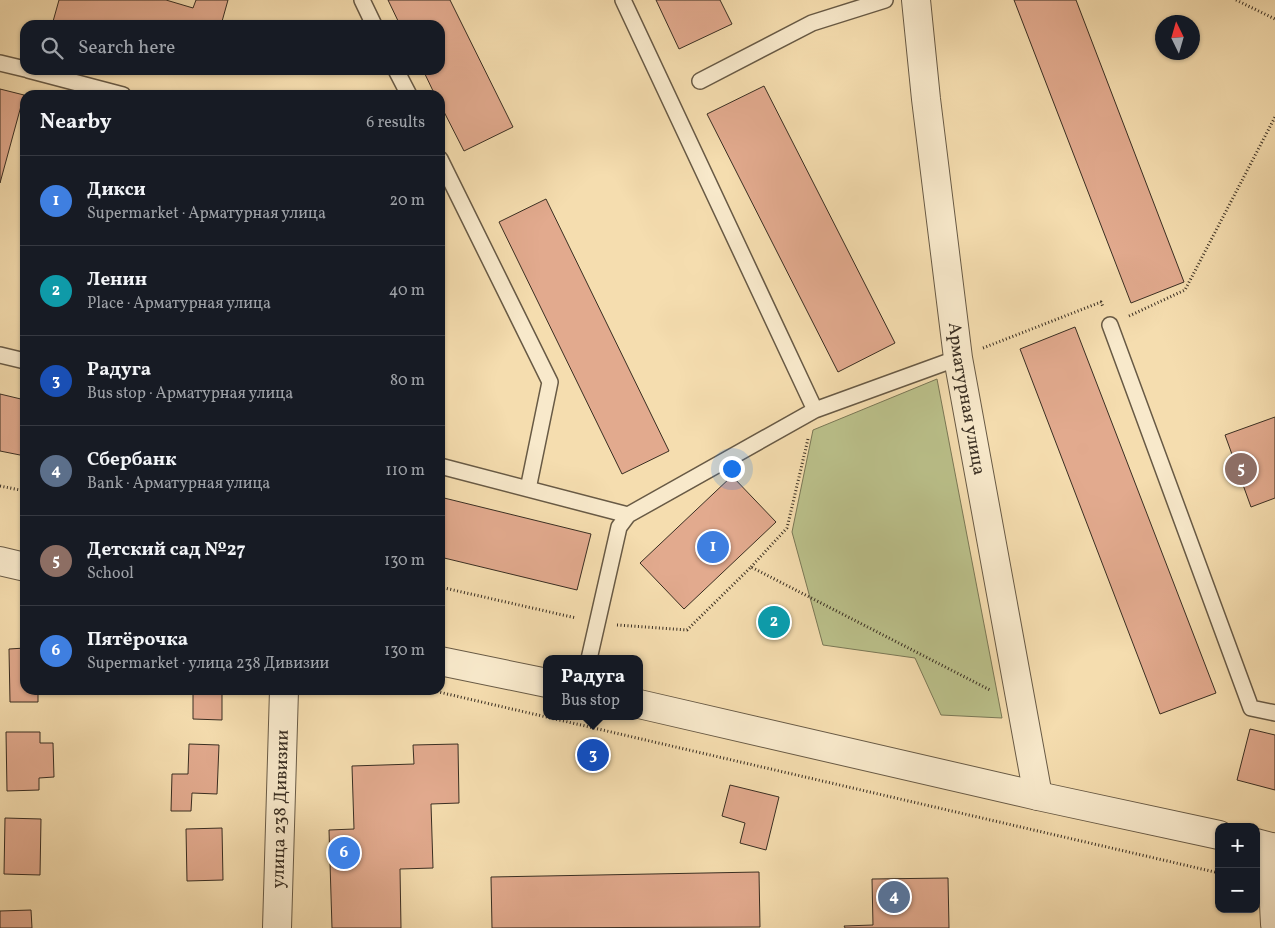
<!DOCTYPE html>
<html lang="en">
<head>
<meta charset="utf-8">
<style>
  :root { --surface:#171b24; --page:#20242c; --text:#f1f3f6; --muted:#9ea1a6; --line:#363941; --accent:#0f766e }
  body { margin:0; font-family:Vollkorn,serif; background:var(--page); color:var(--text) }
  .controls { position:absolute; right:15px; bottom:15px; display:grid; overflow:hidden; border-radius:10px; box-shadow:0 1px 4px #0004 }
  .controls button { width:45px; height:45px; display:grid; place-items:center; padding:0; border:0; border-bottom:1px solid var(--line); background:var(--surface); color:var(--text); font:25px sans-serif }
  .compass { position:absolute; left:1155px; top:15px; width:45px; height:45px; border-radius:50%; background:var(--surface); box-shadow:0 1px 4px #0004; rotate:355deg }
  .you { position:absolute; left:731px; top:468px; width:18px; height:18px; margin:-12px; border:4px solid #fff; border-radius:50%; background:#1a73e8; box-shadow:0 0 0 8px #1a73e833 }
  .badge { display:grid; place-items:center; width:32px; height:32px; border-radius:50%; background:var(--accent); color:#fff; font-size:16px; font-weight:700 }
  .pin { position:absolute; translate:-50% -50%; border:2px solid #fff; box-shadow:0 1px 5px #0006 }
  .popup { position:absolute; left:543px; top:655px; width:100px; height:65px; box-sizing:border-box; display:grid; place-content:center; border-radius:10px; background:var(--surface); filter:drop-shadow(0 1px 4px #0005); font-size:16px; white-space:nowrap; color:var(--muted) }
  .popup b { font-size:19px; color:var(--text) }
  .popup::after { content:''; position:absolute; left:50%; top:100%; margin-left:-10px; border:10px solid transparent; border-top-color:var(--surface) }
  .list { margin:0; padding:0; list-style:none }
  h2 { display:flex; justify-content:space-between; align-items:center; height:65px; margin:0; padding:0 20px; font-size:21px }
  h2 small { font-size:16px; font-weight:400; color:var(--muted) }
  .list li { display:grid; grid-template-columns:32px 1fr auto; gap:15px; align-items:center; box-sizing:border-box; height:90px; padding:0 20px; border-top:1px solid var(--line) }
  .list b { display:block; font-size:19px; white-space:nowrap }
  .list p { margin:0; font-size:16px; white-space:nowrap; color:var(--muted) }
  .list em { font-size:16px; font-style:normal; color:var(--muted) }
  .icon { flex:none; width:28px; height:28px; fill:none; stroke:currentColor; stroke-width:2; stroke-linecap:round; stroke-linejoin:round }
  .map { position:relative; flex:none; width:1275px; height:928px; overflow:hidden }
  .search { position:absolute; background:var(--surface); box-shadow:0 1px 4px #0004; left:20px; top:20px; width:425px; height:55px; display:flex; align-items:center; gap:12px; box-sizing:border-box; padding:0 18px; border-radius:15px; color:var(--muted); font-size:19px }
  .panel { position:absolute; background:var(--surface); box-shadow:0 1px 4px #0004; left:20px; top:90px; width:425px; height:605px; border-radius:15px }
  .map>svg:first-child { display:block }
  .green { fill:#bbc18b; stroke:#7a7856 }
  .building { fill:#e2aa8e; stroke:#392e22 }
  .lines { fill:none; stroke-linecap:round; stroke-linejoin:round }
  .service-casing { stroke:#685a45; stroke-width:18 }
  .minor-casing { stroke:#685a45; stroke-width:30 }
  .tertiary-casing { stroke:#685a45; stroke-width:30 }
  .path { stroke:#392e22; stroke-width:3; stroke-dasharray:1 2.5; stroke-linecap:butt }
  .service { stroke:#f8e9cb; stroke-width:15 }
  .minor { stroke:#f8e9cb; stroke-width:28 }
  .tertiary { stroke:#f8e9cb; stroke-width:28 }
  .labels { text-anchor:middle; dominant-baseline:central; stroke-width:4; stroke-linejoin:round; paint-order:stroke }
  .street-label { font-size:18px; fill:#392e22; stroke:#f8e9cb }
</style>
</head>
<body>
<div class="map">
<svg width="1275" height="928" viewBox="0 0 1275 928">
  <rect width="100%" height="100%" fill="#f5ddaf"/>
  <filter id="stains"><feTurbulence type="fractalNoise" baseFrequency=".004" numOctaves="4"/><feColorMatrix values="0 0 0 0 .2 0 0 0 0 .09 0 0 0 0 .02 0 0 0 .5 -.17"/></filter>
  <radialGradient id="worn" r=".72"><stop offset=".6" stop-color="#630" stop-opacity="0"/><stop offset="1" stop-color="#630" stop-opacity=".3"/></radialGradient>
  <path class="green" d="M 937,379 L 1002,718 L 941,715 L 915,658 L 823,645 L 792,532 L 813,430 Z"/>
  <path class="building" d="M 59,0 L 166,0 L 193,8 L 196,0 L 228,0 L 221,25 L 52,25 Z
    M 388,0 L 450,0 L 513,127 L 464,151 L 440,104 L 440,95 L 435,95 L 423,70 L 440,70 L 440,25 L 400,25 Z
    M 656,0 L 720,0 L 732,24 L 679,49 Z
    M 1014,0 L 1076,0 L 1184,282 L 1131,303 Z
    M 764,86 L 895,343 L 838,372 L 707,114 Z
    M 0,89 L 24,95 L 0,183 Z
    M 546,199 L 669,451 L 622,474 L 499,222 Z
    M 1075,327 L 1216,693 L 1160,714 L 1020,349 Z
    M 0,394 L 25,400 L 25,456 L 0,451 Z
    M 1275,417 L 1275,498 L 1251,507 L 1225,435 Z
    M 732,476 L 776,522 L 684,609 L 640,563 Z
    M 440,497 L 591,534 L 577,590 L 440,557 Z
    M 25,648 L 25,690 L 38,690 L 38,702 L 10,702 L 9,649 Z
    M 193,690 L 222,690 L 222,720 L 193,719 Z
    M 1250,729 L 1275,735 L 1275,790 L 1237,780 Z
    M 6,732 L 40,732 L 40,743 L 53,743 L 54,777 L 39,778 L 39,790 L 7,791 Z
    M 189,744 L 219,745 L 217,794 L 192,793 L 191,811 L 171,811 L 172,774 L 188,774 Z
    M 458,744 L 459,803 L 431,804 L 433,868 L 400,869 L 401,928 L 332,928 L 329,830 L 354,829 L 352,766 L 414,764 L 413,745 Z
    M 730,785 L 779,797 L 766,850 L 740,843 L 745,823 L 722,816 Z
    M 5,818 L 41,819 L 40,875 L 4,874 Z
    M 222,828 L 223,880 L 187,881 L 186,829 Z
    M 759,872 L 760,927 L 492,928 L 491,877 Z
    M 948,878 L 949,928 L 845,928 L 844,926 L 873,925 L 872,879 Z
    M 31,910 L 32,928 L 0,928 L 0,911 Z"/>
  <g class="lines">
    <g class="service-casing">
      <path id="service" d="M 362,0 L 374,25
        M 623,0 L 815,410 L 958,358
        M 0,63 L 25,69
        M 28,70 L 123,95
        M 396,70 L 409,95
        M 700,81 L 812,23 L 885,0
        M 440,159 L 550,382 L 528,489
        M 1110,325 L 1251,708 L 1275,713
        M 0,355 L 25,361
        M 440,466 L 628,515
        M 589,659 L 619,527 L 628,515 L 815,410"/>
    </g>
    <g class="minor-casing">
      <g id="minor">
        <path d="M 1271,847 L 1275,924"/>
        <path id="s1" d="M 277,928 L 284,690"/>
      </g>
    </g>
    <g class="tertiary-casing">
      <g id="tertiary">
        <path id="s2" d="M 916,0 L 926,99 L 958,358 L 1038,796"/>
        <path d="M 0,561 L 25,567"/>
        <path d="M 440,661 L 547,683"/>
        <path d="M 639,704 L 1038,796 L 1219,835"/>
        <path d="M 1256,843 L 1275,848"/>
      </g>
    </g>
    <path class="path" d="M 1236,0 L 1275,19
      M 1129,316 L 1185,290 L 1275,117
      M 983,348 L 1101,302 L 1103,307
      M 0,486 L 25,491
      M 751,567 L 787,528 L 808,439
      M 440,587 L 576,618
      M 617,625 L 687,630 L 751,567 L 990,690
      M 430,690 L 1219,873"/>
    <use href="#service" class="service"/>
    <use href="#minor" class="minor"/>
    <use href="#tertiary" class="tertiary"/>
  </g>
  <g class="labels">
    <g class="street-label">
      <text stroke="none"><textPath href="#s2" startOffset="402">Арматурная улица</textPath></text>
      <text stroke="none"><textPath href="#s1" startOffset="119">улица 238 Дивизии</textPath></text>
    </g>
  </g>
  <rect width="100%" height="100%" filter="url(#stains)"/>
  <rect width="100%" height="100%" fill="url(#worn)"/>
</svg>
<div class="controls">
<button>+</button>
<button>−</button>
</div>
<svg class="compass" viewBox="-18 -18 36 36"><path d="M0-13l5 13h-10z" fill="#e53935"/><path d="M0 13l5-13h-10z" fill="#9ea1a6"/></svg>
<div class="you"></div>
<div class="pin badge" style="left:713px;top:547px;background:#3f7fe0">1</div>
<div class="pin badge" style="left:774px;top:622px;background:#0f9aa8">2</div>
<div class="pin badge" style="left:593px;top:755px;background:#1a4fb4">3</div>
<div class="popup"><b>Радуга</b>Bus stop</div>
<div class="pin badge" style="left:894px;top:897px;background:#5c6f8a">4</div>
<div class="pin badge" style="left:1241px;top:469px;background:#8d6e63">5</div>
<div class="pin badge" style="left:344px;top:853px;background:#3f7fe0">6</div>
<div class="search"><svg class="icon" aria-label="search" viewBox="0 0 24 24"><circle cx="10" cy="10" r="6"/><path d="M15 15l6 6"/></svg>Search here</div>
<section class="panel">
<h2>Nearby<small>6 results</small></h2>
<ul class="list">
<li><span class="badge" style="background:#3f7fe0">1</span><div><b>Дикси</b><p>Supermarket · Арматурная улица</p></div><em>20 m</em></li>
<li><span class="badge" style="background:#0f9aa8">2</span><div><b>Ленин</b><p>Place · Арматурная улица</p></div><em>40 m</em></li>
<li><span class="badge" style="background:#1a4fb4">3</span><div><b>Радуга</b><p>Bus stop · Арматурная улица</p></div><em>80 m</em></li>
<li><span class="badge" style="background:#5c6f8a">4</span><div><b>Сбербанк</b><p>Bank · Арматурная улица</p></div><em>110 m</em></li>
<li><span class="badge" style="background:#8d6e63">5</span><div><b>Детский сад №27</b><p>School</p></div><em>130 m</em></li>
<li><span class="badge" style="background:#3f7fe0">6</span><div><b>Пятёрочка</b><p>Supermarket · улица 238 Дивизии</p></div><em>130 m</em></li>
</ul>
</section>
</div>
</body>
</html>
